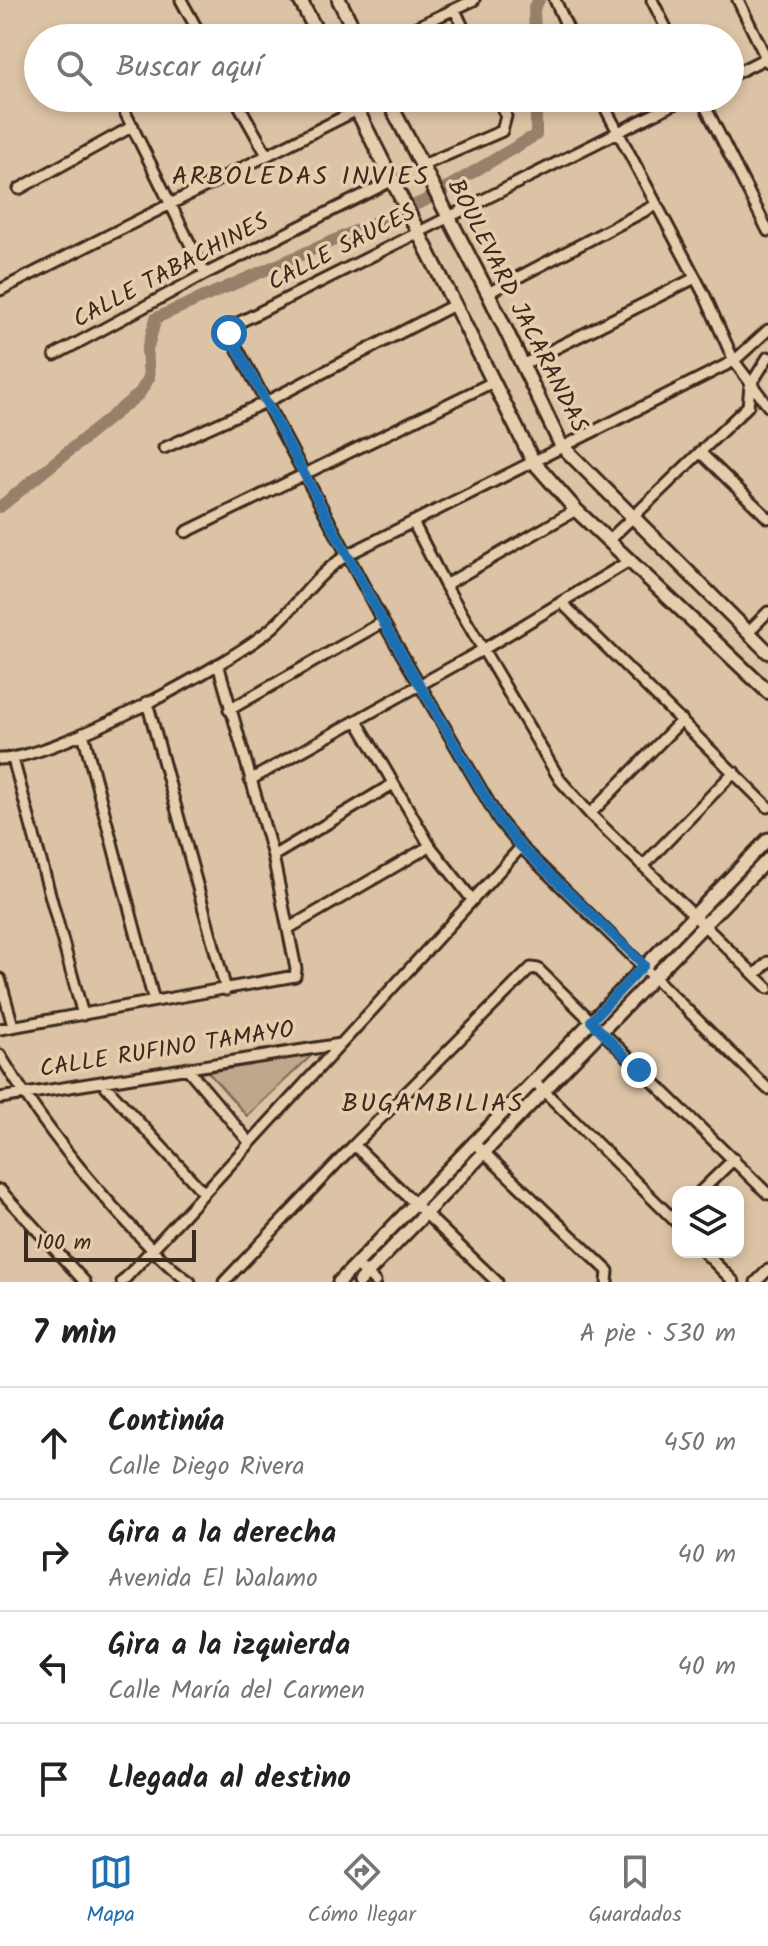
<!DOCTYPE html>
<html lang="es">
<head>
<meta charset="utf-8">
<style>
  :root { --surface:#fff; --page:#f6f6f6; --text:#222; --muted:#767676; --line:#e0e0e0; --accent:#1f6fb2 }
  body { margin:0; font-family:Kalam,sans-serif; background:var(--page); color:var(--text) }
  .controls { position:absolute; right:24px; bottom:24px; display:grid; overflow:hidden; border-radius:16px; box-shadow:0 4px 12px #0003 }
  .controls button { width:72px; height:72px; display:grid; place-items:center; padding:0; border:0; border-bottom:2px solid var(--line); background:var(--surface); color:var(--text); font:40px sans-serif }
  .scale { position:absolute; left:24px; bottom:20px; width:172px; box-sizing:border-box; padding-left:8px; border:4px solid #3b2a1e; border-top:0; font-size:22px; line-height:28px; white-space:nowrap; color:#3b2a1e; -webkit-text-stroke:6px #e6cdae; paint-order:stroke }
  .stop { position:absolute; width:24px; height:24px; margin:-18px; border:6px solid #1f6fb2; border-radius:50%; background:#fff }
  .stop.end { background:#1f6fb2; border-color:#fff; box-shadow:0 2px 8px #0008 }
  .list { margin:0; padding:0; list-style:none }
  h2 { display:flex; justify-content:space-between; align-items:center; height:104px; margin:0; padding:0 32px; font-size:34px }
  h2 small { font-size:26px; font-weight:400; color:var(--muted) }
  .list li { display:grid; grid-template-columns:52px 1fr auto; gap:24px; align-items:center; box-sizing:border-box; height:112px; padding:0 32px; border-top:2px solid var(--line) }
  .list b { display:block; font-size:30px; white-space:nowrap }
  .list p { margin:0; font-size:26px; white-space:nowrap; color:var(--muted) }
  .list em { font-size:26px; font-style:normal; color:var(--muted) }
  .icon { flex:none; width:44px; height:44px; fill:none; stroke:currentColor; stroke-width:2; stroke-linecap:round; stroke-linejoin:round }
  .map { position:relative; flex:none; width:768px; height:1282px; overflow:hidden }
  .search { position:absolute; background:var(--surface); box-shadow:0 4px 12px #0003; left:24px; right:24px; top:24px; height:88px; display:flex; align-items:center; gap:20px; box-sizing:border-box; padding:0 28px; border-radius:44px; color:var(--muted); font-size:30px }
  .sheet { height:552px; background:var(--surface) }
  nav { display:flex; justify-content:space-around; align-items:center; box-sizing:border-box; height:112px; border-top:2px solid var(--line); background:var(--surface); font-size:22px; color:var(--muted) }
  nav a { display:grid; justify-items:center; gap:4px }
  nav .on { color:var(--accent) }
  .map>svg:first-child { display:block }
  .green { fill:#bea78c; stroke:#7c6855; stroke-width:2 }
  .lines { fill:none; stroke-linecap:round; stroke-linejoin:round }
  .canal { stroke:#96806a; stroke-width:12 }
  .minor-casing { stroke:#3b2a1e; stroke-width:15 }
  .tertiary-casing { stroke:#3b2a1e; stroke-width:17 }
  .secondary-casing { stroke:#3b2a1e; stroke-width:18 }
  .minor { stroke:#e6cdae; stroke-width:9 }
  .tertiary { stroke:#e6cdae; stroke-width:11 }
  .secondary { stroke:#e6cdae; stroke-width:12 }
  .route { stroke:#1f6fb2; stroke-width:10 }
  .labels { text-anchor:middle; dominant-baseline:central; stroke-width:7; stroke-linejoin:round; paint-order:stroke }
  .street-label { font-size:24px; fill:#3b2a1e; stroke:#e6cdae }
  .neighbourhood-label { font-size:26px; letter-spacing:2px; fill:#3b2a1e; stroke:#e6cdae }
</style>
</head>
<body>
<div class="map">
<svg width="768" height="1282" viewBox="0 0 768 1282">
  <rect width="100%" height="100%" fill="#dcc3a5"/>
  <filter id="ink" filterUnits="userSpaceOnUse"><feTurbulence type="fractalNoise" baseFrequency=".0125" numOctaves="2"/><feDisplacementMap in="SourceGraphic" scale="16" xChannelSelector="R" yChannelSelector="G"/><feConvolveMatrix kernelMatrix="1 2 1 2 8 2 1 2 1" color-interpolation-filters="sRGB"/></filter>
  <g filter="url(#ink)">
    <path class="green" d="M 312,1055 L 247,1116 L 208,1072 Z"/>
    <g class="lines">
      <path class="canal" d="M 535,38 L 534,8 L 539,0
        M 0,507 L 139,394 L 149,378 L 147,350 L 156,318 L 424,201 L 536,135 L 536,98"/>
      <g class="minor-casing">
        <path id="minor" d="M 181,0 L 202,38
          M 555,0 L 572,38
          M 652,0 L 671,38
          M 738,0 L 768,62
          M 455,10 L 468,38
          M 393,38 L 474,0
          M 730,76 L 768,57
          M 118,98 L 205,274
          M 235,98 L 267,155
          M 600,98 L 705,296 L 734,361 L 768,406
          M 686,98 L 238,323 L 231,327 L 229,333 L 383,622 L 499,820 L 521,847 L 768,1089
          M 701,98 L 768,231
          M 421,166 L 502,131 L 506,116 L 498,98
          M 19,189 L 133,126
          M 0,290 L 357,110
          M 488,293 L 656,205
          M 55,355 L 205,274 L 393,180
          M 522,365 L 695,278
          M 164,448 L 268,401 L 454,305
          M 702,454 L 768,518
          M 414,524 L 445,585 L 560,780 L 590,814 L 768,988
          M 186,532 L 491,383
          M 609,540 L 748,406 L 750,386 L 768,357
          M 445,585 L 576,510
          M 561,602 L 768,807
          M 748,632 L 768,612
          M 147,702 L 226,990
          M 229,710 L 383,622
          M 357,721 L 430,846 L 471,898
          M 83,733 L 154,1001
          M 0,759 C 53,759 231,664 273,627 C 300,603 314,576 347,555 L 734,361 L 768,330
          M 13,759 L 83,1015
          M 250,780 L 484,649 L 631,560
          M 590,814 L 682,720
          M 273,856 L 393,784
          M 643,866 L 734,772
          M 289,928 L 430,846
          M 755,975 L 768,962
          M 0,979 L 13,1026
          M 0,1029 L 295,976 L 296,969 L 273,856 L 218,664
          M 0,1055 C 34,1112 71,1160 115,1209 C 139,1235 161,1262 190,1282
          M 187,1068 L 250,1143
          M 534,1081 L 678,1224
          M 102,1082 L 204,1193
          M 0,1098 L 341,1044 L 521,847
          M 473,1142 L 608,1271 L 607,1282
          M 354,1145 L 497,1282
          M 0,1190 L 85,1282
          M 700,1192 L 734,1159
          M 704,1252 L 734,1282
          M 356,1264 L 375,1282
          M 122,1282 L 341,1044
          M 224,1282 L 354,1145 L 531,968 L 538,969 L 768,1194
          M 756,1282 L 768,1270"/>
      </g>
      <g class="tertiary-casing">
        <path id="tertiary" d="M 339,1282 L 768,839
          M 359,1282 L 768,859"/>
      </g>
      <g class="secondary-casing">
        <path id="secondary" d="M 300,0 L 320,38
          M 339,0 L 358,38
          M 351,98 L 533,461 L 576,510 L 768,692
          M 387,98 L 488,293 L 561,445 L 768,652"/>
      </g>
      <use href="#minor" class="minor"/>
      <use href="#tertiary" class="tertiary"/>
      <use href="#secondary" class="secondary"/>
    </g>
  </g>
  <g class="lines" filter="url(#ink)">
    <path class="route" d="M 229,333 L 383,622 L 499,820 L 521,847 L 644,965 L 591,1021 L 639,1070"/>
  </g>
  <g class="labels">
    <g class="street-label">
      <text transform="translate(342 248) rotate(-27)">CALLE SAUCES</text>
      <text transform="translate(171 271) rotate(-28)">CALLE TABACHINES</text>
      <text transform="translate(517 306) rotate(63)">BOULEVARD JACARANDAS</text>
      <text transform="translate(167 1050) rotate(-9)">CALLE RUFINO TAMAYO</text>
    </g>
    <g class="neighbourhood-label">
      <text x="301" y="177">ARBOLEDAS INVIES</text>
      <text x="433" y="1104">BUGAMBILIAS</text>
    </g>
  </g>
</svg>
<div class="controls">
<button><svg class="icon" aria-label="layers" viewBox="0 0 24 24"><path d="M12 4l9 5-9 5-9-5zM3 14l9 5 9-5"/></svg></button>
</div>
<div class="scale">100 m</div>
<div class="stop" style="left:229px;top:333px"></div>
<div class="stop end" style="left:639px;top:1070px"></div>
<div class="search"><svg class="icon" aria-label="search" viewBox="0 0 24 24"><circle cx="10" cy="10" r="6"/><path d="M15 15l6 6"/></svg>Buscar aquí</div>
</div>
<section class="sheet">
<h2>7 min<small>A pie · 530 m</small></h2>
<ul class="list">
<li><svg class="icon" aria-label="ahead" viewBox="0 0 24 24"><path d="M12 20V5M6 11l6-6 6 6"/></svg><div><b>Continúa</b><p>Calle Diego Rivera</p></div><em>450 m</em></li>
<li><svg class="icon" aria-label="right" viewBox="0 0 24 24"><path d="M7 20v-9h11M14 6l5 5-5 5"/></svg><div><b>Gira a la derecha</b><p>Avenida El Walamo</p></div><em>40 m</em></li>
<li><svg class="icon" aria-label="left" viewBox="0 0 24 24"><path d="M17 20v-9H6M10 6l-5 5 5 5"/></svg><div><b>Gira a la izquierda</b><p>Calle María del Carmen</p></div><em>40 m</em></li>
<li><svg class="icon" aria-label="arrive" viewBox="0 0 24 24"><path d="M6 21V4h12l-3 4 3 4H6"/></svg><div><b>Llegada al destino</b></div></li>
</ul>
</section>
<nav>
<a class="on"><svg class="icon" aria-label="map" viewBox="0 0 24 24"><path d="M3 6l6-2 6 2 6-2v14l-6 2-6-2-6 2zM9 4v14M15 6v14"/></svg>Mapa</a>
<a><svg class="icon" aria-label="directions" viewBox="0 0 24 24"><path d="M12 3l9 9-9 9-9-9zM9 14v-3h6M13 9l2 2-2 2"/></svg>Cómo llegar</a>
<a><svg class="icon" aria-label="saved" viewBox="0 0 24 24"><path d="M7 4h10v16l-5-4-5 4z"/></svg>Guardados</a>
</nav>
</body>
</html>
